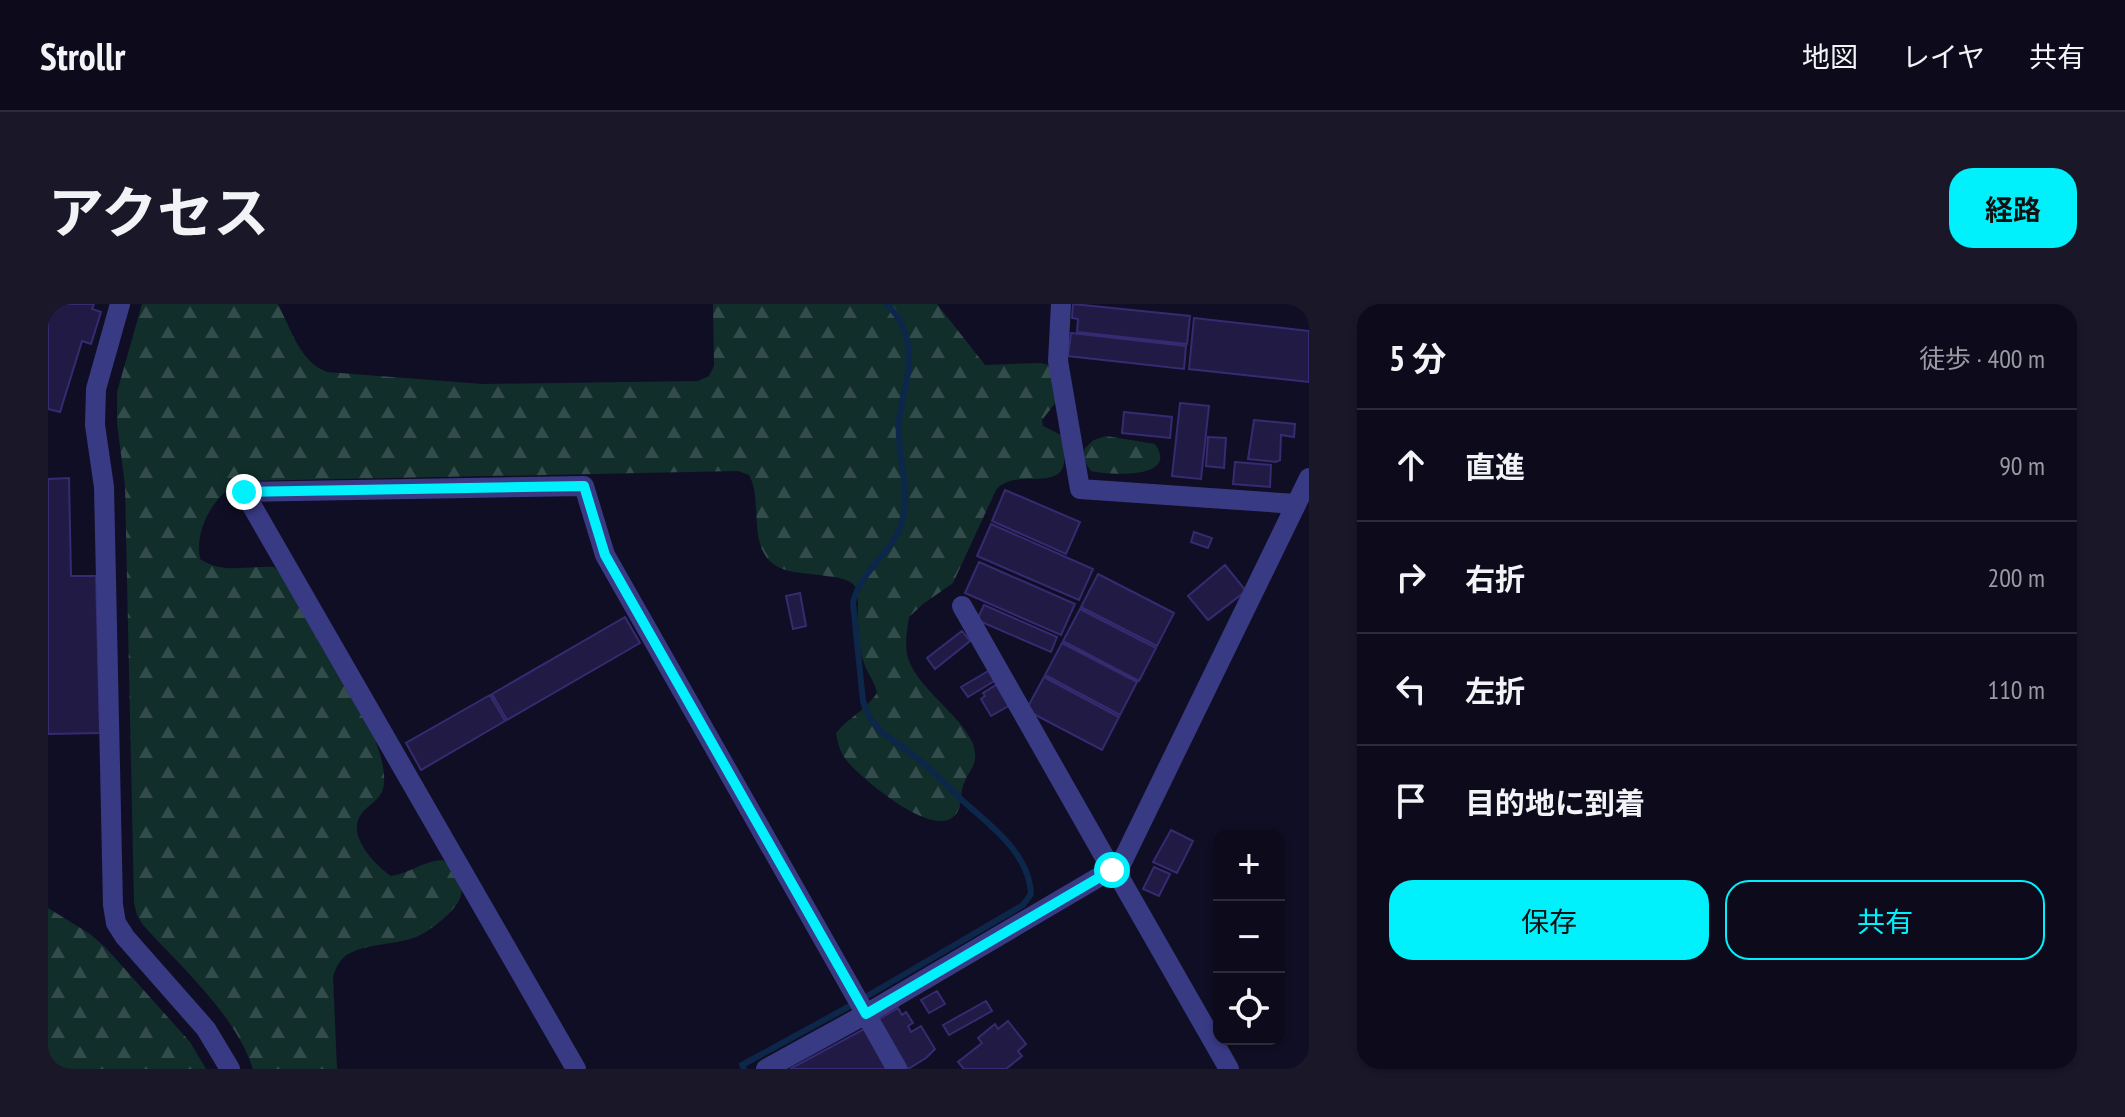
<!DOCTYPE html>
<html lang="ja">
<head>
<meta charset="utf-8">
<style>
  :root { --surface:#0c0a1b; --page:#1a1828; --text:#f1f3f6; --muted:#9a9aa3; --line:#2c2b3a; --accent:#00f1fc }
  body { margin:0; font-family:"PT Sans Narrow","Noto Sans JP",sans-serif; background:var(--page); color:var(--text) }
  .controls { position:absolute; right:24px; bottom:24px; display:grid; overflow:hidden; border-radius:16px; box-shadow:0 2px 6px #0004 }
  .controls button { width:72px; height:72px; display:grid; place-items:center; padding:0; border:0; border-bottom:2px solid var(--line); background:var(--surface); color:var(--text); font:40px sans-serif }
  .stop { position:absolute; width:24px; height:24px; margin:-18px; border:6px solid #00f1fc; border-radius:50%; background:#fff }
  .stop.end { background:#00f1fc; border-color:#fff; box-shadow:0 2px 8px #0008 }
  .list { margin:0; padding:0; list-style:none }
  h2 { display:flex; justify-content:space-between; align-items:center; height:104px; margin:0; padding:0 32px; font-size:34px }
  h2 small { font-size:26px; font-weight:400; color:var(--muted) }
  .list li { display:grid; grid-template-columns:52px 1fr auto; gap:24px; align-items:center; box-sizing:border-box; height:112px; padding:0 32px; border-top:2px solid var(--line) }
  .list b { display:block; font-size:30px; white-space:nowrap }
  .list em { font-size:26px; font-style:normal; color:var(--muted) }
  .actions { display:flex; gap:16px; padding:24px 32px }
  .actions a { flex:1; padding:18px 0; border:2px solid var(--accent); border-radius:24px; text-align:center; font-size:28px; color:var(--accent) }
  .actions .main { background:var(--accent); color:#111 }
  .icon { flex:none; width:44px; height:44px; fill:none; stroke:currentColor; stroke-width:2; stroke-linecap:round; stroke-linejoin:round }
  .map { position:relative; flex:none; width:1261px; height:765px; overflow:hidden; border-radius:24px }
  header { display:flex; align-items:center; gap:48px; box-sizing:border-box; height:112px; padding:0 40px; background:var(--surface); border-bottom:2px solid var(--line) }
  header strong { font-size:38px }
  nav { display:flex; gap:44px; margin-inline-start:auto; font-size:28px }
  .intro { display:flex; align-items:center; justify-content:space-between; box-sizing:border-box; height:192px; padding:0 48px }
  h1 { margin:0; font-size:56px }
  .button { padding:20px 36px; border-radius:24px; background:var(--accent); color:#111; font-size:28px; font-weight:700 }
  main { display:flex; gap:48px; padding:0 48px }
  aside { flex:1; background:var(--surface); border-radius:24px; box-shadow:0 2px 6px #0004 }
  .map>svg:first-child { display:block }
  .forest { fill:url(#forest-firs) }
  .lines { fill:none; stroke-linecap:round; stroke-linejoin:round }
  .stream { stroke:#0c274a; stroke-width:6 }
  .building { fill:#201a45; stroke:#352b71; stroke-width:2 }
  .minor { stroke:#383a84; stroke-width:20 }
  .route { stroke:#00f1fc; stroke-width:10 }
</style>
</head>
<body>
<header>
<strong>Strollr</strong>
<nav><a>地図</a><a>レイヤ</a><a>共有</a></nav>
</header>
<div class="intro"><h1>アクセス</h1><a class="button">経路</a></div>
<main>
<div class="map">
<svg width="1261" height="765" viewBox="0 0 1261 765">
  <defs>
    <pattern id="forest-firs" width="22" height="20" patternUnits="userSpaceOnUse" patternTransform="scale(2)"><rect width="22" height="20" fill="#112e2b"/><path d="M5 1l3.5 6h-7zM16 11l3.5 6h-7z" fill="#334b4b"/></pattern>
  </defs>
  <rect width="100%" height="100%" fill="#100e24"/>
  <path class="forest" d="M 94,0 L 230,0 C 243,25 252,58 279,68 L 435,80 L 650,77 L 661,72 L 666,62 L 665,0 L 889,0 L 937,61 L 992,59 L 1001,61 L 1008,98 L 994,116 L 995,122 L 1013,131 C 1032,201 970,158 948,186 L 905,279 L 875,300 L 861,313 C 859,325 857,338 859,350 C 867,388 932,421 927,455 C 926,464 920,469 917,477 C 910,490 917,507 902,515 C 878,528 815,476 799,457 C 792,448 790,440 788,429 C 800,414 818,406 829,389 C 827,377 818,368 815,356 C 811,344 811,331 810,319 C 809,309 812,289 807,282 C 800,274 787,273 778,272 C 762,269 737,270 724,259 C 700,239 715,196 701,171 L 690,167 L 196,177 C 167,187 146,225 152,255 C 176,271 200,261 226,263 L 238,275 L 327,435 C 332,450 339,469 335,485 C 331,497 321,500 314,509 C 297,530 326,560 343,572 C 362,569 375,557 395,556 C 420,579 420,594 394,616 C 386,622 378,629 368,633 C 347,641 322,639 302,649 C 292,654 288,663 285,673 L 289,765 L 205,765 C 188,711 132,662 95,621 L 89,611 L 86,599 L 77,182 L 69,119 L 69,88 Z
    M 1058,132 L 1107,140 C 1132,176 1061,171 1043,167 L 1035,155 L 1037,144 L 1046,136 Z
    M 0,604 L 42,630 L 58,644 L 142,738 L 158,765 L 0,765 Z"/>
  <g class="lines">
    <path class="stream" d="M 821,691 L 975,601 L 983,590 C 981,549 943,522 915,497 C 900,482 885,467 869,454 C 846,435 823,428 815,397 L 805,299 C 812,267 842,251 853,221 C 865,188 848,151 851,117 C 854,92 864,67 860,43 C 858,27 851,11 838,0
      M 696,765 L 694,761 L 800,703"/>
  </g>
  <path class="building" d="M 0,0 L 46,0 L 44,5 L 53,8 L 43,40 L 34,37 L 12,108 L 0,105 Z
    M 1025,0 L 1142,12 L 1139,40 L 1029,28 L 1030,15 L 1024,14 Z
    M 1146,14 L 1261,27 L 1261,78 L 1141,65 Z
    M 1023,29 L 1138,42 L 1136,65 L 1020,52 Z
    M 1132,99 L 1161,102 L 1153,175 L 1124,172 Z
    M 1076,108 L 1124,113 L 1122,134 L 1074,129 Z
    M 1206,116 L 1247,120 L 1246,133 L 1233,131 L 1232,156 L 1228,158 L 1200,155 Z
    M 1160,133 L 1178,134 L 1176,164 L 1158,162 Z
    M 1187,158 L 1223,161 L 1222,183 L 1185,180 Z
    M 21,174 L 23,272 L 48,272 L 52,429 L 0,430 L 0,175 Z
    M 957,186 L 1032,218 L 1018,250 L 944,217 Z
    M 943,220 L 1045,265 L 1031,296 L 929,252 Z
    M 1146,228 L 1164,234 L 1160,244 L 1143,238 Z
    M 931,258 L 1027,300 L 1013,331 L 917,289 Z
    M 1177,261 L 1198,287 L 1160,316 L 1140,292 Z
    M 1050,270 L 1126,309 L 1109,342 L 1033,303 Z
    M 752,289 L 758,322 L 745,325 L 738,292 Z
    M 936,301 L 1009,333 L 1003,348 L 929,316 Z
    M 1032,305 L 1108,344 L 1091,377 L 1015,337 Z
    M 577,313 L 592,339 L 459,416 L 444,390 Z
    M 914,327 L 922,337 L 887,365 L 879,354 Z
    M 1014,339 L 1089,378 L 1072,411 L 997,371 Z
    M 942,366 L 948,376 L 920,393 L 913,383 Z
    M 996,373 L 1071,413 L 1054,446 L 978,406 Z
    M 951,379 L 964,400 L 943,412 L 933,395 L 937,392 L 935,389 Z
    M 442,391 L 457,417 L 373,466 L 358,439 Z
    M 1123,526 L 1145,537 L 1129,569 L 1105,558 Z
    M 1106,563 L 1122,570 L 1111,592 L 1095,585 Z
    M 889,687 L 897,700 L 881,709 L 873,696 Z
    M 938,697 L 944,707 L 901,731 L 895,721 Z
    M 850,704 L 854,711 L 858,708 L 865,719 L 860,722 L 863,728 L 873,722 L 887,745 L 878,754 L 860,765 L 831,715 Z
    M 960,717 L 978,740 L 970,747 L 974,752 L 958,765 L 916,765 L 910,758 L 934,739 L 930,734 L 947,720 L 950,725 Z
    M 816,725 L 838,765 L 742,765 Z"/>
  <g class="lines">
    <path class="minor" d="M 72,0 L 48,85 L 47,121 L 56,183 L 65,601 L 68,619 L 77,633 L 158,725 L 182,765
      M 1013,0 L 1010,57 L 1032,185 L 1248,200
      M 914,302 L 1064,566
      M 1066,564 L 1181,765
      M 528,765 L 196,188 L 536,182 L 557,251 L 849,765
      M 718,765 L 818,710 L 1073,560 L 1261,174"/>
  </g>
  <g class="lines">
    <path class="route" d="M 196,188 L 536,182 L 557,251 L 818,710 L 1064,566"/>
  </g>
</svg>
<div class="controls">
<button>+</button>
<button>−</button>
<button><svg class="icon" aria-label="locate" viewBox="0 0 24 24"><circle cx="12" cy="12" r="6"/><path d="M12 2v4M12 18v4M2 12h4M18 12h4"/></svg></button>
</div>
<div class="stop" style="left:1064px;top:566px"></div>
<div class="stop end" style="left:196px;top:188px"></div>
</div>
<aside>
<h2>5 分<small>徒歩 · 400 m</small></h2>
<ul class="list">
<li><svg class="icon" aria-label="ahead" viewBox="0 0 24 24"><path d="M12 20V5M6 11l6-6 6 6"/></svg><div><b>直進</b></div><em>90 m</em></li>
<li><svg class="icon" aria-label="right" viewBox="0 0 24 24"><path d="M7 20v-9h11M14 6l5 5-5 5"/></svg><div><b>右折</b></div><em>200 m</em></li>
<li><svg class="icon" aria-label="left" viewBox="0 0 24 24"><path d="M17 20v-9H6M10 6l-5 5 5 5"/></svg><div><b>左折</b></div><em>110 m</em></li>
<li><svg class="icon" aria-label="arrive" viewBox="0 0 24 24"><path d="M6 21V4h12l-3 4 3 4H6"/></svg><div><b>目的地に到着</b></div></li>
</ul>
<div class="actions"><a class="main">保存</a><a>共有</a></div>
</aside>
</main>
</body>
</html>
